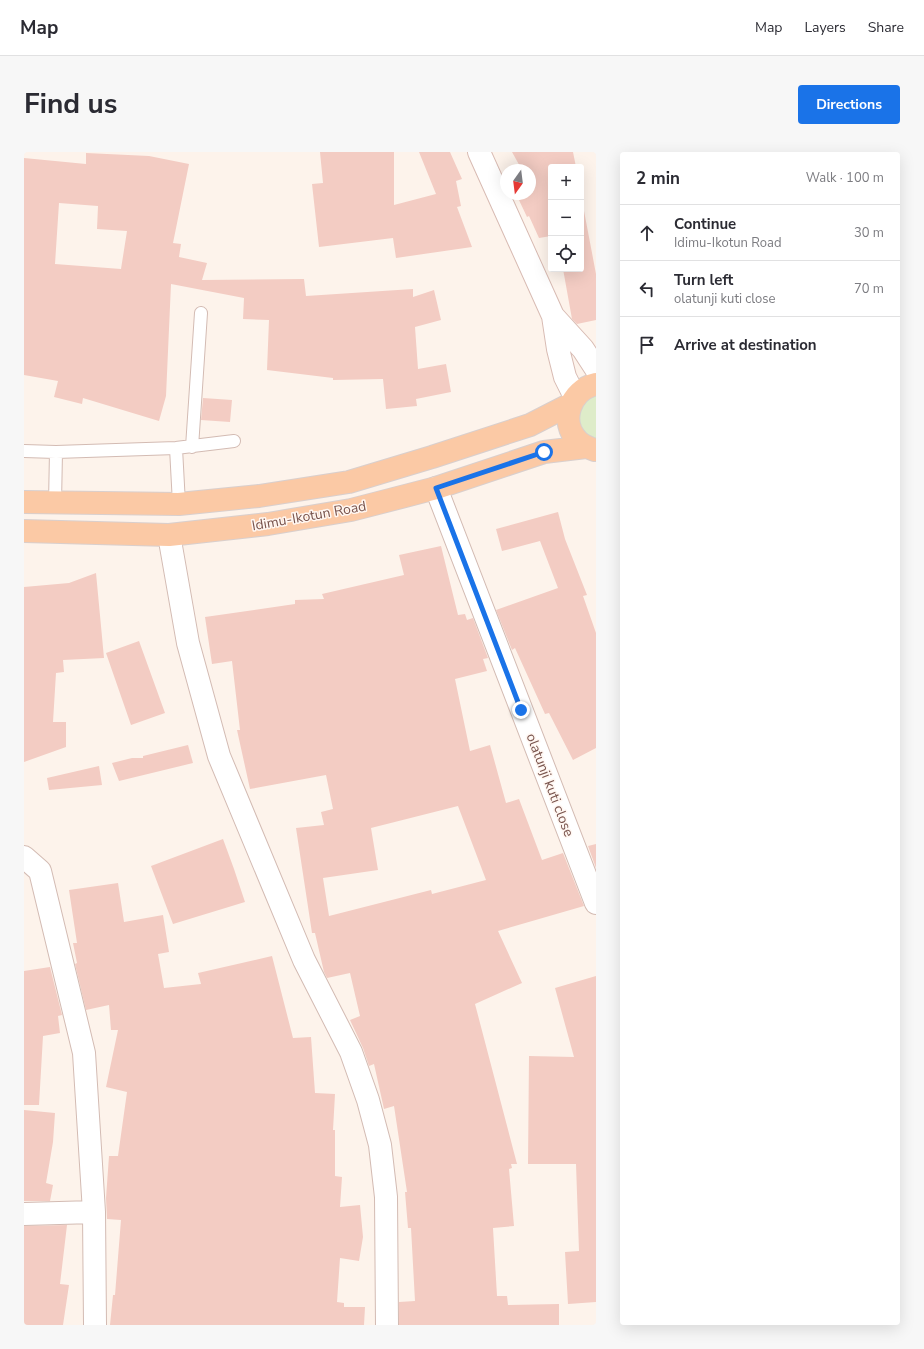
<!DOCTYPE html>
<html lang="en">
<head>
<meta charset="utf-8">
<style>
  :root { --surface:#fff; --page:#f7f7f7; --text:#2b2b33; --muted:#7c7c81; --line:#e1e1e2; --accent:#1a73e8 }
  body { margin:0; font-family:"Nunito Sans",sans-serif; background:var(--page); color:var(--text) }
  .controls { position:absolute; right:12px; top:12px; display:grid; overflow:hidden; border-radius:4px; box-shadow:0 4px 16px #0002 }
  .controls button { width:36px; height:36px; display:grid; place-items:center; padding:0; border:0; border-bottom:1px solid var(--line); background:var(--surface); color:var(--text); font:20px sans-serif }
  .compass { position:absolute; left:476px; top:12px; width:36px; height:36px; border-radius:50%; background:var(--surface); box-shadow:0 4px 16px #0002; rotate:194deg }
  .stop { position:absolute; width:12px; height:12px; margin:-9px; border:3px solid #1a73e8; border-radius:50%; background:#fff }
  .stop.end { background:#1a73e8; border-color:#fff; box-shadow:0 1px 4px #0008 }
  .list { margin:0; padding:0; list-style:none }
  h2 { display:flex; justify-content:space-between; align-items:center; height:52px; margin:0; padding:0 16px; font-size:17px }
  h2 small { font-size:13px; font-weight:400; color:var(--muted) }
  .list li { display:grid; grid-template-columns:26px 1fr auto; gap:12px; align-items:center; box-sizing:border-box; height:56px; padding:0 16px; border-top:1px solid var(--line) }
  .list b { display:block; font-size:15px; white-space:nowrap }
  .list p { margin:0; font-size:13px; white-space:nowrap; color:var(--muted) }
  .list em { font-size:13px; font-style:normal; color:var(--muted) }
  .icon { flex:none; width:22px; height:22px; fill:none; stroke:currentColor; stroke-width:2; stroke-linecap:round; stroke-linejoin:round }
  .map { position:relative; flex:none; width:572px; height:1173px; overflow:hidden; border-radius:4px }
  header { display:flex; align-items:center; gap:24px; box-sizing:border-box; height:56px; padding:0 20px; background:var(--surface); border-bottom:1px solid var(--line) }
  header strong { font-size:19px }
  nav { display:flex; gap:22px; margin-inline-start:auto; font-size:14px }
  .intro { display:flex; align-items:center; justify-content:space-between; box-sizing:border-box; height:96px; padding:0 24px }
  h1 { margin:0; font-size:28px }
  .button { padding:10px 18px; border-radius:4px; background:var(--accent); color:#fff; font-size:14px; font-weight:700 }
  main { display:flex; gap:24px; padding:0 24px }
  aside { flex:1; background:var(--surface); border-radius:4px; box-shadow:0 4px 16px #0002 }
  .map>svg:first-child { display:block }
  .green { fill:#deecc9 }
  .building { fill:#f3ccc3; fill-rule:evenodd }
  .lines { fill:none; stroke-linecap:round; stroke-linejoin:round }
  .lane-casing { stroke:#d3bbb3; stroke-width:14 }
  .street-casing { stroke:#d3bbb3; stroke-width:24 }
  .secondary-casing { stroke:#d8bbb3; stroke-width:24 }
  .primary-casing { stroke:#d9cfcd; stroke-width:24 }
  .lane { stroke:#fff; stroke-width:12 }
  .street { stroke:#fff; stroke-width:22 }
  .secondary { stroke:#fff; stroke-width:22 }
  .primary { stroke:#fbc9a5; stroke-width:22 }
  .route { stroke:#1a73e8; stroke-width:5 }
  .labels { text-anchor:middle; dominant-baseline:central; stroke-width:3; stroke-linejoin:round; paint-order:stroke }
  .street-label { font-size:14px; fill:#79544d; stroke:#fff7f2 }
</style>
</head>
<body>
<header>
<strong>Map</strong>
<nav><a>Map</a><a>Layers</a><a>Share</a></nav>
</header>
<div class="intro"><h1>Find us</h1><a class="button">Directions</a></div>
<main>
<div class="map">
<svg width="572" height="1173" viewBox="0 0 572 1173">
  <rect width="100%" height="100%" fill="#fdf3eb"/>
  <path class="green" d="M 572,239 L 572,295 L 565,292 L 551,259 Z"/>
  <path class="building" d="M 296,0 L 370,0 L 370,53 L 412,42 L 395,0 L 426,0 L 438,27 L 432,29 L 437,54 L 433,55 L 448,95 L 372,106 L 369,86 L 295,95 L 288,32 L 299,31 Z
    M 488,0 L 549,0 L 552,15 L 527,15 L 527,84 L 515,86 L 505,64 L 503,65 L 494,46 L 506,42 L 509,40 L 506,34 L 506,18 L 498,18 Z
    M 62,1 L 125,4 L 165,12 L 149,91 L 157,92 L 155,105 L 183,111 L 178,128 L 280,127 L 282,144 L 389,137 L 389,145 L 410,138 L 417,168 L 391,175 L 394,217 L 422,212 L 427,240 L 392,247 L 393,254 L 362,257 L 359,227 L 309,228 L 309,226 L 243,218 L 245,168 L 219,167 L 220,146 L 147,132 L 142,244 L 135,269 L 59,246 L 58,252 L 30,245 L 34,229 L 0,223 L 0,6 L 62,12 ZM 35,51 L 74,54 L 73,77 L 103,79 L 97,117 L 31,112 Z
    M 557,43 L 572,122 L 572,168 L 553,172 L 548,167 L 539,117 L 557,117 Z
    M 179,246 L 208,248 L 206,270 L 177,268 Z
    M 534,360 L 541,387 L 563,443 L 559,444 L 572,481 L 572,596 L 549,608 L 525,561 L 521,562 L 491,496 L 488,498 L 472,458 L 534,436 L 516,389 L 478,399 L 472,377 Z
    M 417,394 L 434,463 L 441,462 L 443,468 L 449,466 L 464,506 L 459,507 L 463,519 L 431,527 L 446,599 L 466,593 L 482,651 L 495,647 L 518,708 L 539,701 L 560,754 L 474,779 L 498,831 L 451,852 L 493,1012 L 487,1012 L 488,1016 L 485,1017 L 490,1074 L 469,1076 L 473,1144 L 483,1144 L 484,1153 L 535,1152 L 535,1173 L 375,1173 L 375,1150 L 391,1149 L 387,1076 L 384,1076 L 381,1040 L 383,1040 L 370,954 L 360,957 L 350,912 L 345,914 L 339,896 L 326,868 L 336,864 L 326,821 L 303,826 L 300,820 L 291,781 L 288,781 L 272,676 L 300,673 L 297,660 L 309,657 L 302,623 L 226,637 L 213,578 L 216,578 L 208,509 L 188,512 L 181,465 L 271,452 L 271,448 L 300,447 L 298,442 L 380,423 L 375,403 ZM 434,654 L 462,728 L 408,742 L 407,738 L 305,764 L 299,726 L 354,718 L 347,676 Z
    M 72,421 L 80,506 L 39,508 L 40,520 L 32,521 L 29,570 L 42,570 L 42,595 L 0,610 L 0,435 L 45,431 Z
    M 115,489 L 141,561 L 107,573 L 82,501 Z
    M 164,593 L 169,611 L 95,629 L 88,611 L 108,606 L 119,606 L 119,604 Z
    M 75,614 L 78,633 L 25,638 L 23,626 Z
    M 199,687 L 210,717 L 221,750 L 149,772 L 127,714 Z
    M 572,692 L 572,716 L 564,694 Z
    M 94,731 L 100,770 L 139,763 L 145,800 L 134,802 L 140,836 L 177,832 L 174,821 L 248,804 L 269,886 L 287,885 L 291,941 L 311,942 L 309,978 L 311,978 L 311,1024 L 318,1025 L 316,1055 L 336,1053 L 339,1085 L 335,1109 L 316,1106 L 313,1150 L 320,1151 L 320,1155 L 341,1155 L 340,1173 L 86,1173 L 89,1143 L 91,1143 L 97,1068 L 83,1067 L 82,1046 L 85,1004 L 94,1004 L 103,940 L 82,935 L 94,878 L 87,878 L 85,853 L 62,858 L 51,812 L 53,811 L 49,791 L 53,791 L 45,738 Z
    M 26,815 L 38,863 L 34,864 L 36,881 L 19,884 L 15,953 L 0,953 L 0,819 Z
    M 572,824 L 572,1150 L 544,1152 L 541,1100 L 555,1099 L 552,1012 L 504,1012 L 505,904 L 550,905 L 531,836 Z
    M 0,958 L 31,961 L 29,990 L 22,1031 L 29,1033 L 26,1049 L 0,1049 Z
    M 43,1073 L 36,1132 L 45,1133 L 39,1173 L 0,1173 L 0,1074 Z"/>
  <g class="lines">
    <g class="lane-casing">
      <path id="lane" d="M 168,295 L 177,161
        M 152,296 L 155,352
        M 0,299 L 32,300 L 152,296 L 210,289
        M 31,351 L 32,300"/>
    </g>
    <g class="street-casing">
      <path id="street" d="M 412,336 L 572,751
        M 145,383 L 164,491 L 195,604 L 280,808 L 327,900 L 344,948 L 356,993 L 362,1045 L 363,1173
        M 0,705 L 16,719 L 60,901 L 70,1060 L 71,1173
        M 0,1062 L 70,1060"/>
    </g>
    <g class="secondary-casing">
      <path id="secondary" d="M 455,0 L 529,164 L 534,197 L 541,225 L 551,245
        M 529,164 L 559,197 L 572,217"/>
    </g>
    <g class="primary-casing">
      <path id="primary" d="M 571,298 C 565,296 559,294 554,289 C 535,270 546,238 572,232
        M 0,350 L 155,352 L 235,344 L 325,330 L 408,305 L 506,273 L 547,252
        M 0,379 L 145,383 L 244,372 L 327,358 L 412,336 L 520,300 L 562,295"/>
    </g>
    <use href="#lane" class="lane"/>
    <use href="#street" class="street"/>
    <use href="#secondary" class="secondary"/>
    <use href="#primary" class="primary"/>
  </g>
  <g class="lines">
    <path class="route" d="M 497,558 L 412,336 L 520,300"/>
  </g>
  <g class="labels">
    <g class="street-label">
      <text transform="translate(285 364) rotate(-10)">Idimu-Ikotun Road</text>
      <text transform="translate(526 633) rotate(69)">olatunji kuti close</text>
    </g>
  </g>
</svg>
<div class="controls">
<button>+</button>
<button>−</button>
<button><svg class="icon" aria-label="locate" viewBox="0 0 24 24"><circle cx="12" cy="12" r="6"/><path d="M12 2v4M12 18v4M2 12h4M18 12h4"/></svg></button>
</div>
<svg class="compass" viewBox="-18 -18 36 36"><path d="M0-13l5 13h-10z" fill="#e53935"/><path d="M0 13l5-13h-10z" fill="#7c7c81"/></svg>
<div class="stop" style="left:520px;top:300px"></div>
<div class="stop end" style="left:497px;top:558px"></div>
</div>
<aside>
<h2>2 min<small>Walk · 100 m</small></h2>
<ul class="list">
<li><svg class="icon" aria-label="ahead" viewBox="0 0 24 24"><path d="M12 20V5M6 11l6-6 6 6"/></svg><div><b>Continue</b><p>Idimu-Ikotun Road</p></div><em>30 m</em></li>
<li><svg class="icon" aria-label="left" viewBox="0 0 24 24"><path d="M17 20v-9H6M10 6l-5 5 5 5"/></svg><div><b>Turn left</b><p>olatunji kuti close</p></div><em>70 m</em></li>
<li><svg class="icon" aria-label="arrive" viewBox="0 0 24 24"><path d="M6 21V4h12l-3 4 3 4H6"/></svg><div><b>Arrive at destination</b></div></li>
</ul>
</aside>
</main>
</body>
</html>
